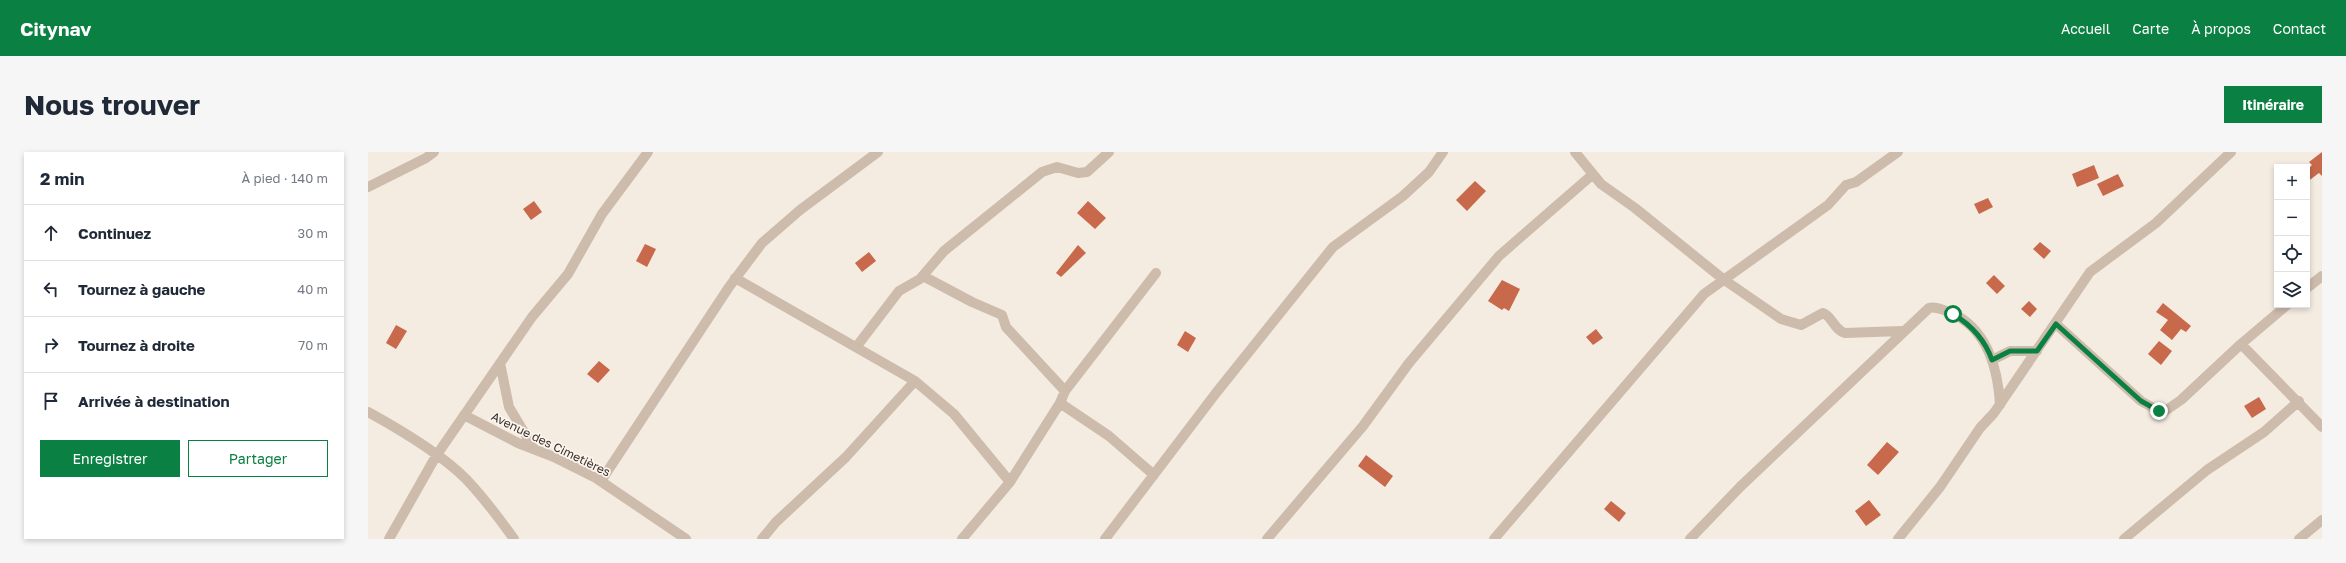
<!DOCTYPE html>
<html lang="fr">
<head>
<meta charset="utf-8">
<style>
  :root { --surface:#fff; --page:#f6f6f7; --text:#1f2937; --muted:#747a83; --line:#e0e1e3; --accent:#0b8043 }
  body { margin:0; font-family:"Golos Text",sans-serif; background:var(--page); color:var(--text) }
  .controls { position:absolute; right:12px; top:12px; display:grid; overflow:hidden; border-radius:0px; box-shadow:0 2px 6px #0003 }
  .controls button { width:36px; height:36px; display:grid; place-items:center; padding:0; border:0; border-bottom:1px solid var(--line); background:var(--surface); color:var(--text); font:20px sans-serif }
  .stop { position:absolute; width:12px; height:12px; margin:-9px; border:3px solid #0b8043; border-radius:50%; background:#fff }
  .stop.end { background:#0b8043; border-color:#fff; box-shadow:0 1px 4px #0008 }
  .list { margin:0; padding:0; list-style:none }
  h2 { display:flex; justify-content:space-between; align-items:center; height:52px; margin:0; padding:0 16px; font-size:17px }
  h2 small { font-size:13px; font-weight:400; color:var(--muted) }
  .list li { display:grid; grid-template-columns:26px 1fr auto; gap:12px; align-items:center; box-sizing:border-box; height:56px; padding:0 16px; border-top:1px solid var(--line) }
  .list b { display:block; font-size:15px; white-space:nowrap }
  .list em { font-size:13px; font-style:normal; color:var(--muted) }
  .actions { display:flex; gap:8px; padding:12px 16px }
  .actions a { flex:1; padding:9px 0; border:1px solid var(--accent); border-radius:0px; text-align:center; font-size:14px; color:var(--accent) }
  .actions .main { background:var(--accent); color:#fff }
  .icon { flex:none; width:22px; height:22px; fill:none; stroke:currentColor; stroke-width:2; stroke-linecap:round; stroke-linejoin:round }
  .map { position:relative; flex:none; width:1954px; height:387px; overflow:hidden; border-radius:0px }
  header { display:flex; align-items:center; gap:24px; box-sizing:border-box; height:56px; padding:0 20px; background:var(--accent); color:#fff }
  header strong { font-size:19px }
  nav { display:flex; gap:22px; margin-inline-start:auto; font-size:14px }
  .intro { display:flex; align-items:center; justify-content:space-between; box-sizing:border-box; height:96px; padding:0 24px }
  h1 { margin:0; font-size:28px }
  .button { padding:10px 18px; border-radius:0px; background:var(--accent); color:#fff; font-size:14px; font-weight:700 }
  main { display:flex; gap:24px; padding:0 24px }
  aside { flex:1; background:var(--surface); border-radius:0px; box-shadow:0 2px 6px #0003 }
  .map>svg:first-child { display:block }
  .building { fill:#c8694b }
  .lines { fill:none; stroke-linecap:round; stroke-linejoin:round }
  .street { stroke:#cdbbac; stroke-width:10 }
  .route { stroke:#0b8043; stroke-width:5 }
  .labels { text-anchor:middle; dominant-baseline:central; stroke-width:3.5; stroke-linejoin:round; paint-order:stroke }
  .street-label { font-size:12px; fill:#3b302b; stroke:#fbf5ee }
</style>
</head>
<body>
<header>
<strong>Citynav</strong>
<nav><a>Accueil</a><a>Carte</a><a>À propos</a><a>Contact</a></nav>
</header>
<div class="intro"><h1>Nous trouver</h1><a class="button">Itinéraire</a></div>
<main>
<aside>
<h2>2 min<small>À pied · 140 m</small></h2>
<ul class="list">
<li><svg class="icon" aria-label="ahead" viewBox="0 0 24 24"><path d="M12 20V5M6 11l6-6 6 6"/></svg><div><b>Continuez</b></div><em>30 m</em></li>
<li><svg class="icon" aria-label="left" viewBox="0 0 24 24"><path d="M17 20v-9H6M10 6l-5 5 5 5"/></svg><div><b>Tournez à gauche</b></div><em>40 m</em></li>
<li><svg class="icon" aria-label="right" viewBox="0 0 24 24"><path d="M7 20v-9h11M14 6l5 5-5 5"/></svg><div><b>Tournez à droite</b></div><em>70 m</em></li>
<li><svg class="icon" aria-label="arrive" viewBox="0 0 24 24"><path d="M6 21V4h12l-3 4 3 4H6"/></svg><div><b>Arrivée à destination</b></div></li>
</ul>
<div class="actions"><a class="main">Enregistrer</a><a>Partager</a></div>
</aside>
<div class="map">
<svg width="1954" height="387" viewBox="0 0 1954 387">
  <rect width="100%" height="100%" fill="#f4ebe1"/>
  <path class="building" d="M 1954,0 L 1954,24 L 1951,21 L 1939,30 L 1939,18 L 1944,13 L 1941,10 Z
    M 1726,13 L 1731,26 L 1709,35 L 1704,22 Z
    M 1750,22 L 1756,34 L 1735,44 L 1729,32 Z
    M 1107,29 L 1118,39 L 1099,59 L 1088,48 Z
    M 1620,46 L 1625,55 L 1611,62 L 1606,52 Z
    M 166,49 L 174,60 L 163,68 L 155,57 Z
    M 720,49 L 738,66 L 727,77 L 709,61 Z
    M 1672,90 L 1683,99 L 1676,107 L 1665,97 Z
    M 277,92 L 288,97 L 279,115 L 268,109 Z
    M 710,93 L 718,101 L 693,125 L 688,121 Z
    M 501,100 L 508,109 L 494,120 L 487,111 Z
    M 1626,123 L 1637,134 L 1629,142 L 1618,131 Z
    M 1134,128 L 1152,137 L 1141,159 L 1136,156 L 1134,158 L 1120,149 Z
    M 1661,149 L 1669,157 L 1662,165 L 1653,157 Z
    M 1795,151 L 1823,174 L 1818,180 L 1813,177 L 1804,188 L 1792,178 L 1800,168 L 1788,160 Z
    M 28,173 L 39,179 L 28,197 L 18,191 Z
    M 1228,177 L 1235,186 L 1225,193 L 1218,185 Z
    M 817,179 L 828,186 L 820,200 L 809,193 Z
    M 1791,189 L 1804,199 L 1793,213 L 1780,202 Z
    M 231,209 L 242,218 L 230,231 L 219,222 Z
    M 1891,245 L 1898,257 L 1884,266 L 1876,254 Z
    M 1519,290 L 1531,300 L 1510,323 L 1499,313 Z
    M 998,303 L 1025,324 L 1017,335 L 990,314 Z
    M 1501,348 L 1513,363 L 1498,374 L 1487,359 Z
    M 1243,349 L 1258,361 L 1251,370 L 1236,357 Z"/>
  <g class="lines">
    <path class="street" d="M 1207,0 L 1233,32 L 1267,56 L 1355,127 L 1413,167 L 1433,173 L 1455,161 C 1464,164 1466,178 1477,181 L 1534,179
      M 0,35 L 58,6 L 66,0
      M 555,124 L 604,150 L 634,163 L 638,175 L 697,239
      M 367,126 L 547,229 L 586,262 L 642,330
      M 1939,136 L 1954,124
      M 1688,172 L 1773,249 L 1791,259 L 1797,259 L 1813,248 L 1873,192 L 1919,153
      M 1873,192 L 1954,275
      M 489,194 L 531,139 L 552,127 L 576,99 L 674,20 L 689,15 L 710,21 L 719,20 L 741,0
      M 1624,208 L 1642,199 L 1669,199
      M 132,211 L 141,255 L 166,297
      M 692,251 L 741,284 L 786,323
      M 0,260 C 31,277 74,303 98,327 C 116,346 131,366 146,387
      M 96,263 L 150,291 L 186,305 L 228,326 L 318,387
      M 233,329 L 361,135 L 394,91 L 432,58 L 510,0
      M 21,387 L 68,304 L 164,165 L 200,122 L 234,62 L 280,0
      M 394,387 L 408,370 L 478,305 L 547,229
      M 594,387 L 642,330 L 692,251 L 697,239 L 788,121
      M 737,387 L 848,241 L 965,95 L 1035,44 L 1061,20 L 1075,0
      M 899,387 L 995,274 L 1041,211 L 1131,104 L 1224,23
      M 1126,387 L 1336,142 L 1460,53 L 1478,33 L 1488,30 L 1530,0
      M 1322,387 L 1372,335 L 1561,156 C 1567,154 1575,158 1581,160 C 1619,175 1630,217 1632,253
      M 1530,387 L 1572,335 L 1612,276 L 1626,261 L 1722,120 L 1788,71 L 1863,0
      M 1756,387 L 1839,318 L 1896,280 L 1931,249
      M 1931,387 L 1954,368"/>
  </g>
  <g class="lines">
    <path class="route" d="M 1585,162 C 1603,173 1617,188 1624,208 L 1642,199 L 1669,199 L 1688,172 L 1773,249 L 1791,259"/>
  </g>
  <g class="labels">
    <g class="street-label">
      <text transform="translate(183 292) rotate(26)">Avenue des Cimetières</text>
    </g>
  </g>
</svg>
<div class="controls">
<button>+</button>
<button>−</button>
<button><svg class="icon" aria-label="locate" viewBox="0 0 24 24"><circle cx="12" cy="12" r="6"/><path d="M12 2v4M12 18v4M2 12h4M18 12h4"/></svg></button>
<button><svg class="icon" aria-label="layers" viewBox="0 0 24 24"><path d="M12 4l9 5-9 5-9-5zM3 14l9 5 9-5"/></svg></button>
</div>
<div class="stop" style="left:1585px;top:162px"></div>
<div class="stop end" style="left:1791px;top:259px"></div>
</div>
</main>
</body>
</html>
